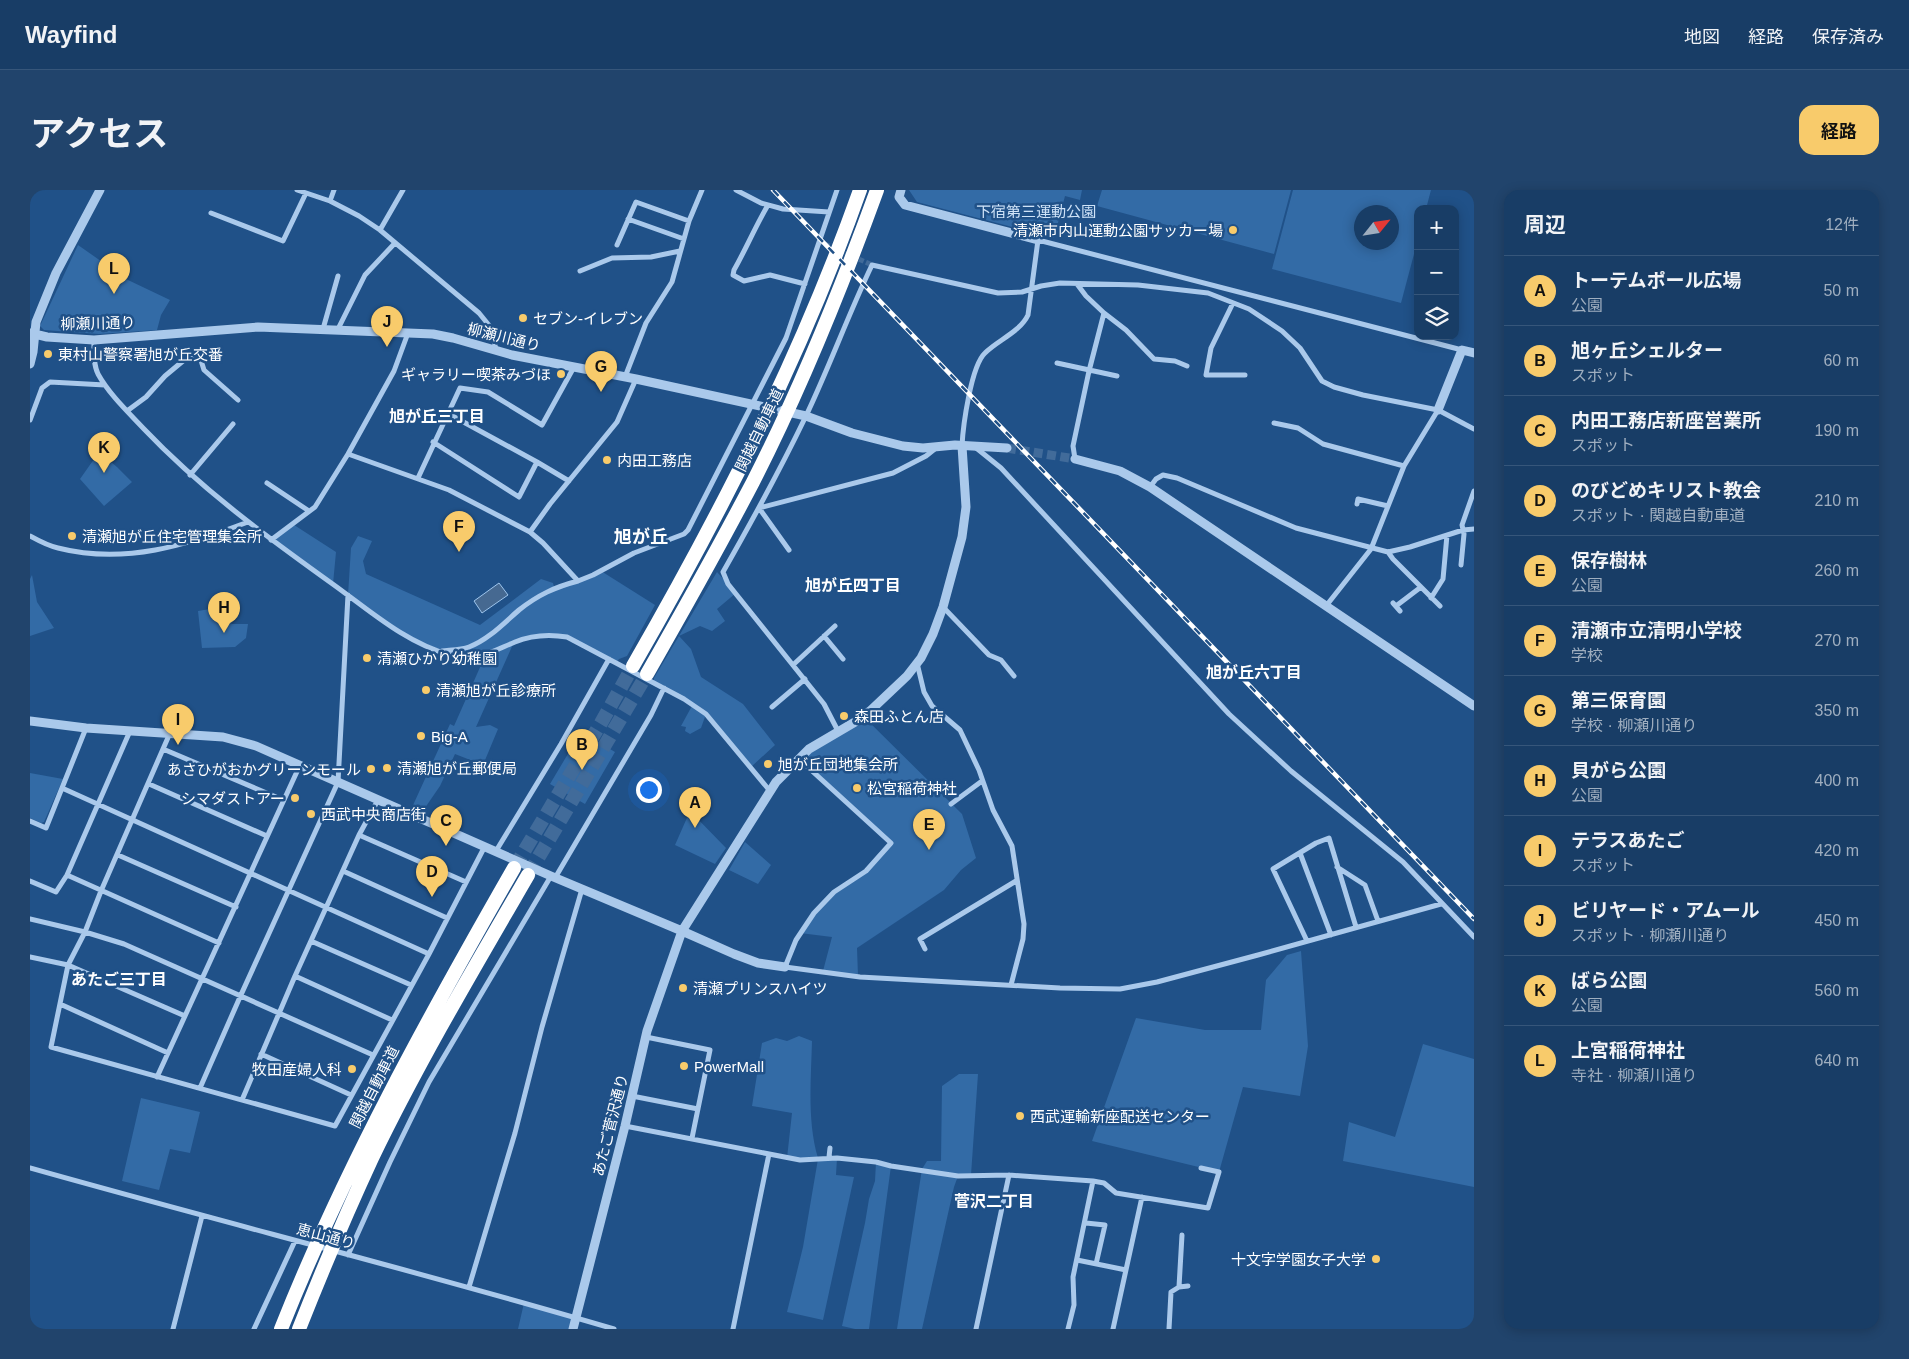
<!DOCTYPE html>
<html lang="ja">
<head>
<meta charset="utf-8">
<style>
  :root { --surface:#183d66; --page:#21446c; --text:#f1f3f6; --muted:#9faebf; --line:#36567a; --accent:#f8cb6b }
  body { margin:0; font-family:Arial,"Noto Sans JP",sans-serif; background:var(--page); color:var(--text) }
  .controls { position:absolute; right:15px; top:15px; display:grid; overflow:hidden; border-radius:10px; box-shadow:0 2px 12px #0003 }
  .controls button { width:45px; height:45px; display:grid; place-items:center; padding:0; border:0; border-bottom:1px solid var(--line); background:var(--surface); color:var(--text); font:25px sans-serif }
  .compass { position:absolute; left:1324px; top:15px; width:45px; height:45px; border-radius:50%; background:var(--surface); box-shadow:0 2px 12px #0003; rotate:60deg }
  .you { position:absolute; left:618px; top:599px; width:18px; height:18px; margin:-12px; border:4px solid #fff; border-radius:50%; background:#1a73e8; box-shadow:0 0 0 8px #1a73e833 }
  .badge { display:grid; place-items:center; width:32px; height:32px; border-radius:50%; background:var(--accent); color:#111; font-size:16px; font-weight:700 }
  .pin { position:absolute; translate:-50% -41px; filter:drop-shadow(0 1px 2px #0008) }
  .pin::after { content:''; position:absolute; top:26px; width:18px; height:15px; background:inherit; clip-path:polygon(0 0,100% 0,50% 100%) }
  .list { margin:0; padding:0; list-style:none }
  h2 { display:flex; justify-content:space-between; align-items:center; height:65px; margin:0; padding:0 20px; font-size:21px }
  h2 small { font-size:16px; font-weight:400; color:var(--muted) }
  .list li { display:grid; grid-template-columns:32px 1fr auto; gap:15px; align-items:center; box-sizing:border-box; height:70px; padding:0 20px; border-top:1px solid var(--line) }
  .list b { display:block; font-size:19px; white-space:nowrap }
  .list p { margin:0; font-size:16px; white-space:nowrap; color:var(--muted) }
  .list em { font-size:16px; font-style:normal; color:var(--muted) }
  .icon { flex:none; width:28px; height:28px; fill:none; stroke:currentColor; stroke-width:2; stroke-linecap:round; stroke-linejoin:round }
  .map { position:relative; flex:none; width:1444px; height:1139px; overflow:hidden; border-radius:15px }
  header { display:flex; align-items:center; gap:30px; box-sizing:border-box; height:70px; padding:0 25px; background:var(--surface); border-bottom:1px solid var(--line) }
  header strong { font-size:24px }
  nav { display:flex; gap:28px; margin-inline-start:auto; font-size:18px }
  .intro { display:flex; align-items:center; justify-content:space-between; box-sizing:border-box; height:120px; padding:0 30px }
  h1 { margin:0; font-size:35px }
  .button { padding:12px 22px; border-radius:15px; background:var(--accent); color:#111; font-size:18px; font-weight:700 }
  main { display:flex; gap:30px; padding:0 30px }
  aside { flex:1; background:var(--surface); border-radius:15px; box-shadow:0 2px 12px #0003 }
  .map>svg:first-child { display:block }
  .green { fill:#336ba6; fill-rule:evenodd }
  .water { fill:#466991; stroke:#9ec5ec }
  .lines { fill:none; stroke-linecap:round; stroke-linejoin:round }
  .minor-tunnel { stroke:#416b9a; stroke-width:5; stroke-dasharray:5 2.5; stroke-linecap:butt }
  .tertiary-tunnel { stroke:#416b9a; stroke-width:9; stroke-dasharray:9 4.5; stroke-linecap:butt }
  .motorway-tunnel { stroke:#416b9a; stroke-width:14; stroke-dasharray:14 7; stroke-linecap:butt }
  .minor { stroke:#aac9eb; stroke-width:5 }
  .tertiary { stroke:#aac9eb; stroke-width:9 }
  .motorway { stroke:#fff; stroke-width:14 }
  .rail-casing { stroke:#fff; stroke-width:4.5 }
  .rail { stroke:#205188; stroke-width:2.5; stroke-dasharray:8; stroke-linecap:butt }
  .poi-dot { fill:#f8cb6b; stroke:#205188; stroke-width:2 }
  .labels { text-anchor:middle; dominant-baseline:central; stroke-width:5; stroke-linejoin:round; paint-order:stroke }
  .park-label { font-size:15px; fill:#cfe3f8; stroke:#205188 }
  .poi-label { font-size:15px; fill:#fff; stroke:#205188; text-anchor:start }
  .street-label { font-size:15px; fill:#fff; stroke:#205188 }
  .neighbourhood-label { font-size:16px; font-weight:bold; fill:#fff; stroke:#205188 }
  .quarter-label { font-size:18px; font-weight:bold; fill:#fff; stroke:#205188 }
</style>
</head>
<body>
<header>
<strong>Wayfind</strong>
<nav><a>地図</a><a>経路</a><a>保存済み</a></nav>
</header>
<div class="intro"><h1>アクセス</h1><a class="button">経路</a></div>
<main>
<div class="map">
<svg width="1444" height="1139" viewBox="0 0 1444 1139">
  <rect width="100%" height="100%" fill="#205188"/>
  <path class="green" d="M 879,0 L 1052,0 L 1050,10 L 1035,6 L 1024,48 L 887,12 Z
    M 1072,0 L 1261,0 L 1244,64 L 1067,16 Z
    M 1263,0 L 1401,0 L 1396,19 L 1388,19 L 1388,49 L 1371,113 L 1242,79 ZM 1332,22 L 1362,22 L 1362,52 L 1332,52 Z
    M 48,55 L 98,90 L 140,110 L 131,125 L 127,140 L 69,144 L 14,140 L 10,136 Z
    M 69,262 L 87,277 L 102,292 L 74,316 L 50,289 Z
    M 261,333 L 306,362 L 303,394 L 241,350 Z
    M 328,346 L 342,351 L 333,371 L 336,384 L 450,435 L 511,389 L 523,393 L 524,397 L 571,381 L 625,415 L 597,466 L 589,469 L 586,473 L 536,447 L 521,444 L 484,452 L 446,537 L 460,535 L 468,539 L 453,575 L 425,564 L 410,596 L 388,628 L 379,624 L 420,534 L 424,536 L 455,466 L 427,466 L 380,448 L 318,405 L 321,358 Z
    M 687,382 L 706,403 L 687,419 L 695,431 L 682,441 L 670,436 L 649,446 L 661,459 L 671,487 L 713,514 L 745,555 L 721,577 L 676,524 L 671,538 L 660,544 L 655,541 L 656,537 L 651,536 L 663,514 L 624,493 L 624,488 Z
    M 2,385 L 7,412 L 24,438 L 0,446 L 0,389 Z
    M 203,415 L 205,428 L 201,434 L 218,434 L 216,448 L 205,457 L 172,458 L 168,421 Z
    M 833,526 L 932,624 L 946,668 L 931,680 L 914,700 L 827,758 L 828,786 L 793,781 L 802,747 L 770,743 L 804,702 L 836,681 L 861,653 L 769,568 Z
    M 551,542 L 585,562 L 555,614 L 520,594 Z
    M 0,583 L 33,589 L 14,632 L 11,633 L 0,628 Z
    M 660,621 L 696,658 L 685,674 L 645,655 Z
    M 715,652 L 741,675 L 728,694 L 699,680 Z
    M 1271,761 L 1278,856 L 1270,906 L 1213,897 L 1189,982 L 1062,951 L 1106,828 L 1175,840 L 1231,840 L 1236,790 L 1257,765 Z
    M 769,846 L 782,851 C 781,890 777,931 788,968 L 807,968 L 806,985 L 824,987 L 793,1130 L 757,1122 L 773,1057 L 788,969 L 757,968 L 762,923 L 722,916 L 732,853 L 746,848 L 757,851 Z
    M 1393,854 L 1444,869 L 1444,997 L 1313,971 L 1319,932 L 1365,947 Z
    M 929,884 L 948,884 L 941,985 L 928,986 L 924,997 L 892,1139 L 867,1139 L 892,979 L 897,971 L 911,971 L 912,896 Z
    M 111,908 L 170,922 L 160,963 L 140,959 L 129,1000 L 92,991 Z
    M 846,972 L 861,976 L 839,1139 L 825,1139 L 812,1136 L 835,1033 L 839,1009 L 845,991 Z
    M 494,1113 L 546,1128 L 543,1139 L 488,1139 Z"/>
  <path class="water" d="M 469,393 L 478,405 L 452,423 L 444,411 Z"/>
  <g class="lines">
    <path class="minor-tunnel" d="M 788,51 L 842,75"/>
    <path class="tertiary-tunnel" d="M 977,258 L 1045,269"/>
    <path class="motorway-tunnel" d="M 484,678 L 571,533 L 603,476
      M 498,685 L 617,484"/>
    <path class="minor" d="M 267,0 L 300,11 L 329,26 L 350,40 L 449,123 L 462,139 L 466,161
      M 706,0 L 731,13 L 753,19 L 799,22
      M 300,11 L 304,0
      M 738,15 C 725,37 716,59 704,80 L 703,85 L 714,91 L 740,85 L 775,94
      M 181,23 L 253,51 L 276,3
      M 598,29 L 654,49
      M 350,40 L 373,0
      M 587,55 L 606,12 L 659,31
      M 550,81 L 582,68 L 621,67 L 650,61
      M 1203,113 L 1181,158 L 1176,185 L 1215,185
      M 1074,123 L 1096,140 L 1124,169 L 1145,171 L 1157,176
      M 293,139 L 308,86
      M 308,139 L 335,85 L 365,53
      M 64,150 C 64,161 63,174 68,184 C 79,204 98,222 114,239 C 171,299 237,347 304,395 C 340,421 376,453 420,465 C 447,472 461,462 485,452 C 502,445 519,444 537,447 L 654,509 L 676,524 L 740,601
      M 169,164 L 174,180 L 208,210
      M 1027,173 L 1087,186
      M 595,187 L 616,133 L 642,92 L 659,31 L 672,0
      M 97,221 L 116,207 L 135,186 L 153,171 L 181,161
      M 417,223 L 507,272 L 539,291
      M 0,230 L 12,198 L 20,192 L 75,195
      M 1244,233 L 1268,238 L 1293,254 L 1374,276
      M 403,252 L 489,307 L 507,272
      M 932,256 C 933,236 941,176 955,163 C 968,150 990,142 998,125 L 1008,50 L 1432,160
      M 945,257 L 971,278 L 1199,524 L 1261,581 L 1373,672 L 1444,747
      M 318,264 L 419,300 L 500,342 L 513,353 L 548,391 L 563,385 L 604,363 L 654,344 L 658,340 L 756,148 L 807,0
      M 1045,269 L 1043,256 L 1059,181 L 1074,123 L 1056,106 L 1047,94
      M 160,285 L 203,234
      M 388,288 L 430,198 L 458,202 L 512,235 L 544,177
      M 237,293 L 279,321
      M 1120,297 L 1126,289 L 1133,285 L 1147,288 L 1266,338 L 1358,362 L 1380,357 L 1433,340 L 1444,339
      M 1327,314 L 1328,309 L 1358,316
      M 500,342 L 520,314 L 587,232 L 606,189
      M 0,346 C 9,351 18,356 28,358 C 95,375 157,355 218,332
      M 241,350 L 285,317 L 318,264 L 364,181 L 378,143
      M 759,360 L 729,318 L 863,283 L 896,266 L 906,258
      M 1358,362 L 1363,369 L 1410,416
      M 1431,375 L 1434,344 L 1432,335 L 1444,301
      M 1401,408 L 1413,389 L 1417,345
      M 1363,413 L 1370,421
      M 1296,416 L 1341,359 L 1374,276 L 1408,220
      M 1366,416 L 1391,397
      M 913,417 L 959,465 L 971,470 L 984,486
      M 794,446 L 813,469
      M 412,461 C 420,460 431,460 439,457 C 458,450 474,433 489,420 C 508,405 525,397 548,391
      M 887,473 L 894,502 L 902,516 L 930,540 L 949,580 L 963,620 L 982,656 L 994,734 L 993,749 L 981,795
      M 764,474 L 805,436
      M 742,517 L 775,489
      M 808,541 L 794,514 L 698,394 L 693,382 C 722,331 750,280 775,228 C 799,178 818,125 842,75 L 968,103 L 992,102 L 1011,96 L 1030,93 L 1108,95 L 1178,103 L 1219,119 L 1252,141 L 1270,158 L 1292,191 L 1304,197 L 1333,205 L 1408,220 L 1444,239
      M 140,543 L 71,701 L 55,742 L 38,775 L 21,857 L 305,936 L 399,764 L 455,656
      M 133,559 L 253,610
      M 769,569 L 861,653 L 836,681 L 804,702 L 784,723 L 766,750 L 755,777 L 830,787 L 1030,798 L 1090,799 L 1127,792 L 1228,765 L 1411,714
      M 119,594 L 237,646
      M 32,598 L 399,764
      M 921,614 L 952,591
      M 0,631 L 16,638 L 56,538
      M 329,645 L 436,692
      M 466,661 L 531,554 L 579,469
      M 1270,663 L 1301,745
      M 88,665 L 206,717
      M 1307,677 L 1335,695 L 1348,731
      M 313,681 L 417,728
      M 37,685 L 189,753
      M 525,688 L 621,525 L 634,498
      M 0,691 L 26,702 L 37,685 L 100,541
      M 0,729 L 55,742 L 94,754 L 343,865
      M 281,751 L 381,795
      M 1277,751 L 1243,679 L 1286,653 L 1299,648 L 1326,737
      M 895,759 L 890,749 L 986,691
      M 0,767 L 38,775 L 155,826
      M 265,786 L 362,830
      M 30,814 L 138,863
      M 616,847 L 680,860 L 662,948
      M 231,864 L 321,905
      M 127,887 L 270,575
      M 170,898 L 210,807 L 308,592 L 318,405
      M 602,906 L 668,919
      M 212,910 L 265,786 L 329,645 L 348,610
      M 595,936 L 770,970 L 807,968 L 846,972 L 861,976 L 928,986 L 979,985 L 1063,991 L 1043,1087 L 1044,1115 L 1038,1139
      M 799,967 L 800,958
      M 0,978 C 195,1033 391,1082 584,1139
      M 1063,991 L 1074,993 L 1086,1003 L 1178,1018 L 1189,982 L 1171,978
      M 1056,1033 L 1075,1035 L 1066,1074
      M 318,1065 L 360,972 L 399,892 L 521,686
      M 1047,1070 L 1096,1080
      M 439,1097 L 485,943 L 512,837 L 552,699
      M 1149,1097 L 1152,1045
      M 143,1139 L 172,1026
      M 224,1139 L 265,1051
      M 703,1139 L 739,964
      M 946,1139 L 979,985
      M 1083,1139 L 1112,1007
      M 1139,1139 L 1141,1102 L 1149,1097 L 1158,1096"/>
    <path class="tertiary" d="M 871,0 L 869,7 L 875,15 L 1008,50
      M 0,143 L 17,147 L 64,150 L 228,137 L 403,144 L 423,148 L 482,165 L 606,189 L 776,226 L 822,243 L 873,256 L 893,258 L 925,255 L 977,258
      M 0,174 L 3,162 L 6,132 L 26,83 L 70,0
      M 1408,220 L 1432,160 L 1444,163
      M 1045,269 L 1090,281 L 1120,297 L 1444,516
      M 0,531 L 56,538 L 193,547 L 226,556 L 521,686 L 652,741 L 704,764 L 728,773 L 755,777
      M 543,1139 L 595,936 L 617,841 L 652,741 L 746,592 L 779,559 L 825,532 L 840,521 L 877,486 L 891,468 L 903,444 L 913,417 L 932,347 L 936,317 L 932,256"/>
    <path class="motorway" d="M 603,476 C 691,323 771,167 830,0
      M 617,484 C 653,421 689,357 723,292 C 771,198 811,99 847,0
      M 251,1139 C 315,978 398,828 484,678
      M 269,1139 C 292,1081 316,1024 342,968 C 389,871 444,778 498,685"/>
    <g class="rail-casing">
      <path id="rail" d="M 743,0 L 1444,729"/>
    </g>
    <use href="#rail" class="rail"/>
  </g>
  <g class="poi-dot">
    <circle cx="1203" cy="40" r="5"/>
    <circle cx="493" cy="128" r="5"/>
    <circle cx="18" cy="164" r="5"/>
    <circle cx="531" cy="184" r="5"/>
    <circle cx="577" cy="270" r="5"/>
    <circle cx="42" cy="346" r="5"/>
    <circle cx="337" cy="468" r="5"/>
    <circle cx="396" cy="500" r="5"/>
    <circle cx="814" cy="526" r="5"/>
    <circle cx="391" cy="546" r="5"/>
    <circle cx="738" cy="574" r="5"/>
    <circle cx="357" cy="578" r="5"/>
    <circle cx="341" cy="579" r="5"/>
    <circle cx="827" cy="598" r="5"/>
    <circle cx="265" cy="608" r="5"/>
    <circle cx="281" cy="624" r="5"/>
    <circle cx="653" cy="798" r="5"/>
    <circle cx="654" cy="876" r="5"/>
    <circle cx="322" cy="879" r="5"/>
    <circle cx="990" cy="926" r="5"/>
    <circle cx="1346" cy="1069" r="5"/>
  </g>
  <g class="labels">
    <g class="park-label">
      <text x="1006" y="21">下宿第三運動公園</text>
    </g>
    <g class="poi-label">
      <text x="1193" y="40" text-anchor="end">清瀬市内山運動公園サッカー場</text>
      <text x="503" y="128">セブン-イレブン</text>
      <text x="28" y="164">東村山警察署旭が丘交番</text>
      <text x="521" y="184" text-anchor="end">ギャラリー喫茶みづほ</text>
      <text x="587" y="270">内田工務店</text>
      <text x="52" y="346">清瀬旭が丘住宅管理集会所</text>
      <text x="347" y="468">清瀬ひかり幼稚園</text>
      <text x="406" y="500">清瀬旭が丘診療所</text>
      <text x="824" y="526">森田ふとん店</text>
      <text x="401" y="546">Big-A</text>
      <text x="748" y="574">旭が丘団地集会所</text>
      <text x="367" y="578">清瀬旭が丘郵便局</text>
      <text x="331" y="579" text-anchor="end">あさひがおかグリーンモール</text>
      <text x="837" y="598">松宮稲荷神社</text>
      <text x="255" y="608" text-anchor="end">シマダストアー</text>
      <text x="291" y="624">西武中央商店街</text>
      <text x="663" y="798">清瀬プリンスハイツ</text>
      <text x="664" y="876">PowerMall</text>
      <text x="312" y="879" text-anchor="end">牧田産婦人科</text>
      <text x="1000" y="926">西武運輸新座配送センター</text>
      <text x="1336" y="1069" text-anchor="end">十文字学園女子大学</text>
    </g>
    <g class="street-label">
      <text transform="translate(68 133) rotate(-1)">柳瀬川通り</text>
      <text transform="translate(474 147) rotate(14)">柳瀬川通り</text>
      <text transform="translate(729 240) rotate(-64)">関越自動車道</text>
      <text transform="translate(344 897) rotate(-63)">関越自動車道</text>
      <text transform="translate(580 935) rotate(-76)">あたご菅沢通り</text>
      <text transform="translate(296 1046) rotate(15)">恵山通り</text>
    </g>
    <g class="neighbourhood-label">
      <text x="407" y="226">旭が丘三丁目</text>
      <text x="823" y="395">旭が丘四丁目</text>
      <text x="1224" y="482">旭が丘六丁目</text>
      <text x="89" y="789">あたご三丁目</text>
      <text x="964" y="1011">菅沢二丁目</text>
    </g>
    <g class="quarter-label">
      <text x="611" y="347">旭が丘</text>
    </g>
  </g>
</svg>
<div class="controls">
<button>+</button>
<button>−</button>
<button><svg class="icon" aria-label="layers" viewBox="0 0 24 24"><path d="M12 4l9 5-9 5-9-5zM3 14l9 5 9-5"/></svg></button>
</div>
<svg class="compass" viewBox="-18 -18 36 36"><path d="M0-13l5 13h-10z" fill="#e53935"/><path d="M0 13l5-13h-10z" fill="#9faebf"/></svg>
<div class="you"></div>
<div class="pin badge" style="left:665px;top:638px">A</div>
<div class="pin badge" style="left:552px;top:580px">B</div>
<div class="pin badge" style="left:416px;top:656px">C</div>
<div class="pin badge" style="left:402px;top:707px">D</div>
<div class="pin badge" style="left:899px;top:660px">E</div>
<div class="pin badge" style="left:429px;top:362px">F</div>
<div class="pin badge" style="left:571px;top:202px">G</div>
<div class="pin badge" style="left:194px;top:443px">H</div>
<div class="pin badge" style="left:148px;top:555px">I</div>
<div class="pin badge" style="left:357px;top:157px">J</div>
<div class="pin badge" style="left:74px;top:283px">K</div>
<div class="pin badge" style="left:84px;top:104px">L</div>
</div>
<aside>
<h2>周辺<small>12件</small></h2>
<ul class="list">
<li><span class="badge">A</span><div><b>トーテムポール広場</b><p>公園</p></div><em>50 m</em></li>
<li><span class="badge">B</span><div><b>旭ヶ丘シェルター</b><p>スポット</p></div><em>60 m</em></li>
<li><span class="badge">C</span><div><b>内田工務店新座営業所</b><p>スポット</p></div><em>190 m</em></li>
<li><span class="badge">D</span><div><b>のびどめキリスト教会</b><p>スポット · 関越自動車道</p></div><em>210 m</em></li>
<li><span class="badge">E</span><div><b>保存樹林</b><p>公園</p></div><em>260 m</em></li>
<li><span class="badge">F</span><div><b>清瀬市立清明小学校</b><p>学校</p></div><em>270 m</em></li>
<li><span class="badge">G</span><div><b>第三保育園</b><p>学校 · 柳瀬川通り</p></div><em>350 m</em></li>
<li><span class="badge">H</span><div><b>貝がら公園</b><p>公園</p></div><em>400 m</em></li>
<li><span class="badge">I</span><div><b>テラスあたご</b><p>スポット</p></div><em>420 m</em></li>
<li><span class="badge">J</span><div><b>ビリヤード・アムール</b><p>スポット · 柳瀬川通り</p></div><em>450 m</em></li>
<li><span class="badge">K</span><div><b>ばら公園</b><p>公園</p></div><em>560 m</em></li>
<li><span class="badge">L</span><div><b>上宮稲荷神社</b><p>寺社 · 柳瀬川通り</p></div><em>640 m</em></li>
</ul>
</aside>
</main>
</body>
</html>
